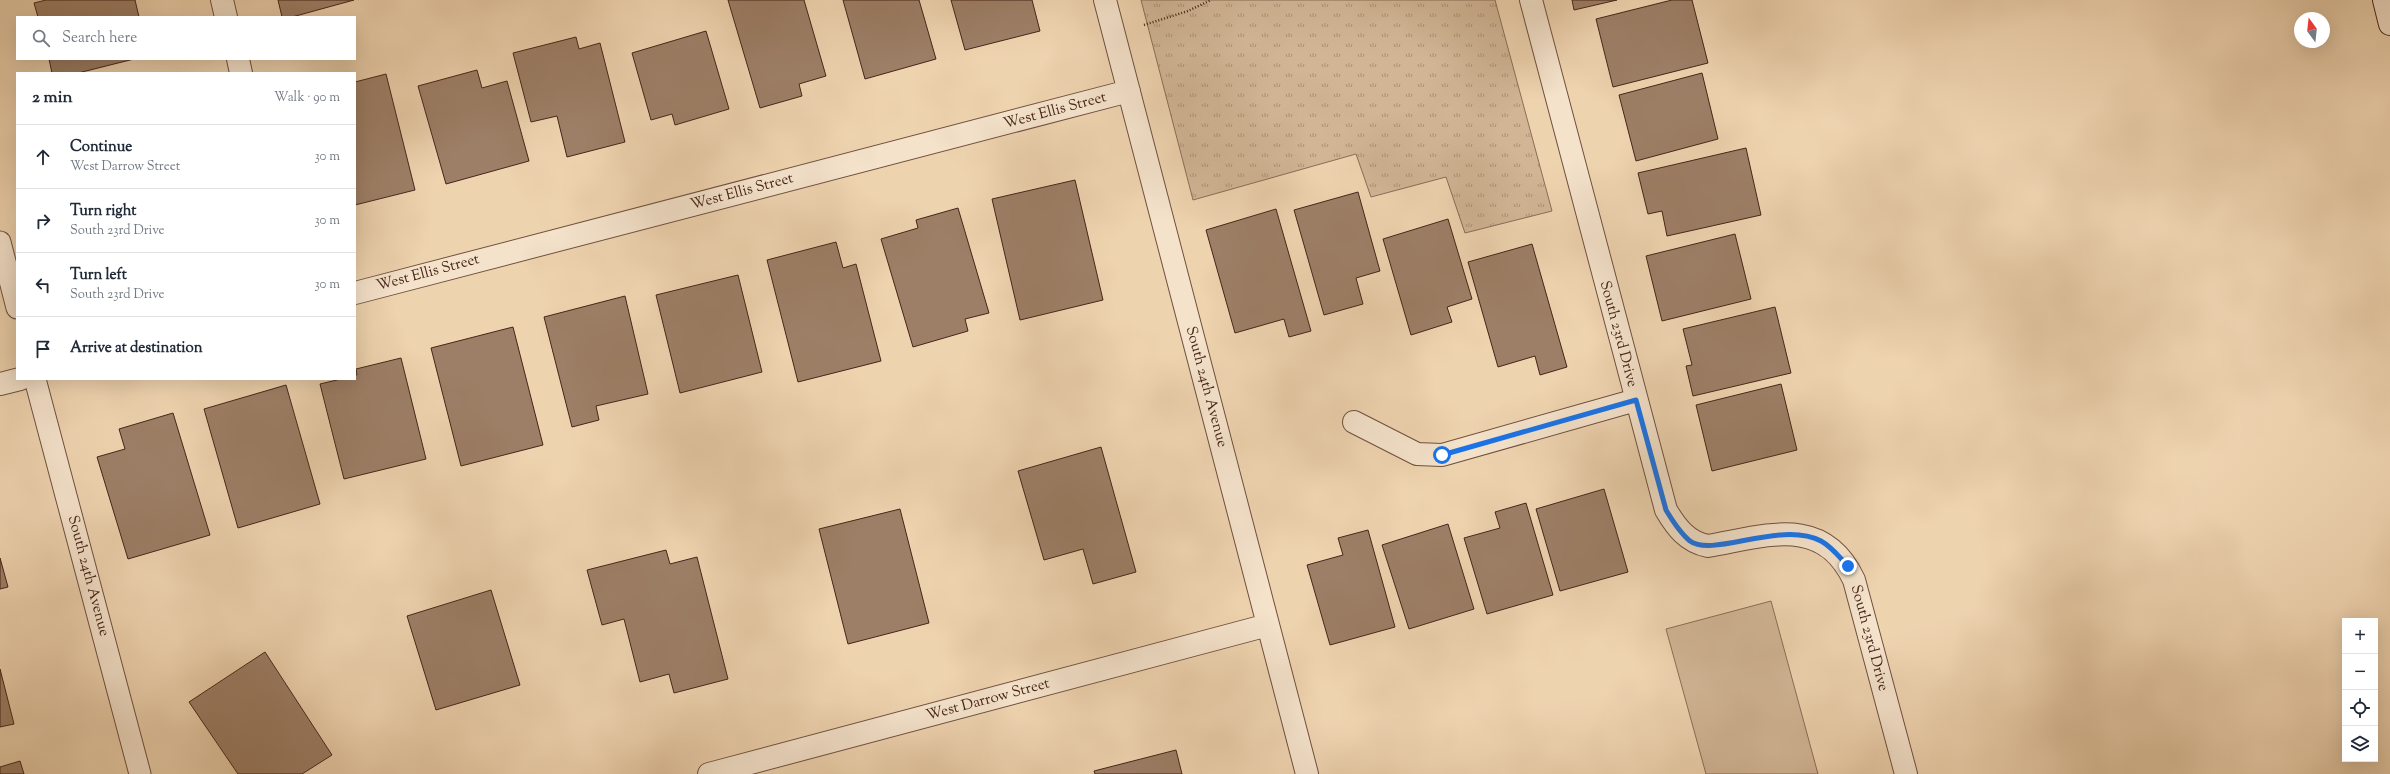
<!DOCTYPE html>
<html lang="en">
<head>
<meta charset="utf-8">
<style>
  :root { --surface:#fff; --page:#f6f6f7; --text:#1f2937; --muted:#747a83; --line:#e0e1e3 }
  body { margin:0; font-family:"Sorts Mill Goudy",serif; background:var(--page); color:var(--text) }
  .controls { position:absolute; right:12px; bottom:12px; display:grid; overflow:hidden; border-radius:0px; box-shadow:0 4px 16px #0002 }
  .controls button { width:36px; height:36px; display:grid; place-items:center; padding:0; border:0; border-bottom:1px solid var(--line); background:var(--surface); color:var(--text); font:20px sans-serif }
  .compass { position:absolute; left:2294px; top:12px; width:36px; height:36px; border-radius:50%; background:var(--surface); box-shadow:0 4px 16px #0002; rotate:345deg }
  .stop { position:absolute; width:12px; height:12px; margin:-9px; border:3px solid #1a73e8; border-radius:50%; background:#fff }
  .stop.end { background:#1a73e8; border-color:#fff; box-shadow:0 1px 4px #0008 }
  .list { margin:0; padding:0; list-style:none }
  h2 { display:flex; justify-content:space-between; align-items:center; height:52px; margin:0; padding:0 16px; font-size:17px }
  h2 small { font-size:13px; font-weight:400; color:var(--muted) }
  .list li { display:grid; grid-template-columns:26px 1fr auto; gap:12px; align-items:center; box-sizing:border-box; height:64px; padding:0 16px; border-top:1px solid var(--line) }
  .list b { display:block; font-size:15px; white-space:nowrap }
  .list p { margin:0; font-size:13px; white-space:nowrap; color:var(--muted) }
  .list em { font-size:13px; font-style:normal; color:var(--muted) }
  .icon { flex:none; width:22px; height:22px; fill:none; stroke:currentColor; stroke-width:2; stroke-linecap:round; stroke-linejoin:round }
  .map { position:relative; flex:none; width:2390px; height:774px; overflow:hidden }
  .search { position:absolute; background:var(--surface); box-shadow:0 4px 16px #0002; left:16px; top:16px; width:340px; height:44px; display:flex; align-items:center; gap:10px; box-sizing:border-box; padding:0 14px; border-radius:0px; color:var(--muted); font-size:15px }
  .panel { position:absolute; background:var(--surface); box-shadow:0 4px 16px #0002; left:16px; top:72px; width:340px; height:308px; border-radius:0px }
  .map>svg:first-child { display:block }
  .park { fill:url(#park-tufts); stroke:#8c6d56 }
  .pitch { fill:#d1b595; stroke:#8c6d56 }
  .building { fill:#9d7f67; stroke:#462518 }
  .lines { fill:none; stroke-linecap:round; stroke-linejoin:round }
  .lane-casing { stroke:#70503e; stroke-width:23 }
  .street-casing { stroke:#70503e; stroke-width:24 }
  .secondary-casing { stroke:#462518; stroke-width:24 }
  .path { stroke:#462518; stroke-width:2.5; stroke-dasharray:1 2; stroke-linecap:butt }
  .lane { stroke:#f4e2cb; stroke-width:21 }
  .street { stroke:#f4e2cb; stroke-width:22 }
  .secondary { stroke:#f4e2cb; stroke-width:22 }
  .route { stroke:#1a73e8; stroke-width:5 }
  .labels { text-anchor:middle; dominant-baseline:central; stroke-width:3; stroke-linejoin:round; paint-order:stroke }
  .street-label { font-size:15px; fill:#462518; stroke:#f4e2cb }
</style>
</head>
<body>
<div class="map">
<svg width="2390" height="774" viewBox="0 0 2390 774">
  <defs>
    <pattern id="park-tufts" width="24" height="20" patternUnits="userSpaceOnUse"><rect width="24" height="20" fill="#d1b595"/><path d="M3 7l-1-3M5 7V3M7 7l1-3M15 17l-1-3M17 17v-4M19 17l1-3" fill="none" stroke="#ab9379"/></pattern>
  </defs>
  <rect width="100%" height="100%" fill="#eed3af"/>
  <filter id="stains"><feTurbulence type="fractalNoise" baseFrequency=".005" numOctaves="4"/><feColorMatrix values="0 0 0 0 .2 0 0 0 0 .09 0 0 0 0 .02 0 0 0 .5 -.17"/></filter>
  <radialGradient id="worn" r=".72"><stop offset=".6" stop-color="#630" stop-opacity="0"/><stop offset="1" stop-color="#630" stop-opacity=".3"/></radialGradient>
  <path class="park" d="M 1141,0 L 1495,0 L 1552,211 L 1465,233 L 1446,177 L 1371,197 L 1356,154 L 1193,200 Z"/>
  <path class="pitch" d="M 1771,601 L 1818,774 L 1706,774 L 1666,629 Z"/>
  <path class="building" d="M 46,0 L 135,0 L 139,17 L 38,17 L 34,3 Z
    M 278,0 L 354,0 L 292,17 L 282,17 Z
    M 728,0 L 804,0 L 826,76 L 799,84 L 802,96 L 760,108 Z
    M 843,0 L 919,0 L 936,59 L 865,79 Z
    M 951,0 L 1032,0 L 1040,31 L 965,50 Z
    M 1572,0 L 1617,0 L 1574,10 Z
    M 1672,0 L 1692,0 L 1708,63 L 1613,87 L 1596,19 Z
    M 706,31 L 729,109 L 675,125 L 672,114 L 651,120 L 632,53 Z
    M 576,37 L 579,49 L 600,43 L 625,142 L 567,157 L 557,116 L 531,122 L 513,53 Z
    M 49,59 L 134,59 L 78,73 L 52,73 Z
    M 477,70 L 482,88 L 507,81 L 529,161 L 446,184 L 418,86 Z
    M 1702,73 L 1718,139 L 1636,161 L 1619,95 Z
    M 386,74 L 415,190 L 355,205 L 355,82 Z
    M 1746,148 L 1761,215 L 1667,236 L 1662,211 L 1648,214 L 1638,173 Z
    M 1075,180 L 1103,300 L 1020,320 L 992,199 Z
    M 1358,192 L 1380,271 L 1356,278 L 1363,304 L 1324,315 L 1294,210 Z
    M 958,208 L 989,313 L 965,319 L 968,331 L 913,347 L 881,239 L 918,228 L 916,220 Z
    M 1276,209 L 1311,331 L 1289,337 L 1284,319 L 1235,333 L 1206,230 Z
    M 1448,219 L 1472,299 L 1447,307 L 1452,322 L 1411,335 L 1383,239 Z
    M 1735,234 L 1751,299 L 1662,321 L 1646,256 Z
    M 836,242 L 843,268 L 856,264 L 881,361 L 798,382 L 767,260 Z
    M 1532,244 L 1567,367 L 1540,375 L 1535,356 L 1498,367 L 1468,262 Z
    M 738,275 L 762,372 L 680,393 L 656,295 Z
    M 625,296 L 648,394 L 596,406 L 599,420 L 572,427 L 544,317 Z
    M 1775,307 L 1791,373 L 1693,396 L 1686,366 L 1692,365 L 1683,329 Z
    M 513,327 L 543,445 L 461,466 L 431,348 Z
    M 401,358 L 426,459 L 344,479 L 320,384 L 341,379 L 355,379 L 355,375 L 357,375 L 356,369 Z
    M 1781,384 L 1797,450 L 1712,471 L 1696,405 Z
    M 286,385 L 320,504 L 238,528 L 204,409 Z
    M 173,413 L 210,535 L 128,559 L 97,457 L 125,449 L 119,429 Z
    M 1101,447 L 1136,572 L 1093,584 L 1083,549 L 1044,560 L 1018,471 Z
    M 1604,489 L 1628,572 L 1560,591 L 1536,509 Z
    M 1526,503 L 1553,595 L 1487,614 L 1464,538 L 1500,528 L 1495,512 Z
    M 900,509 L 929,623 L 848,644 L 819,529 Z
    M 1448,524 L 1474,609 L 1409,629 L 1382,545 Z
    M 1368,530 L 1395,627 L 1330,645 L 1307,565 L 1343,555 L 1338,538 Z
    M 666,550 L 670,564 L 697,557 L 728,679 L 674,693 L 669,674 L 640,682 L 624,619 L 602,625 L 587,570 Z
    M 0,558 L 8,587 L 0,589 Z
    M 491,590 L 520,685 L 436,710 L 407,616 Z
    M 265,652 L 332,755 L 302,774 L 238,774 L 189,702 Z
    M 0,669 L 14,724 L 0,727 Z
    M 1176,750 L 1182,774 L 1095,774 L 1094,771 Z
    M 20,761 L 24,774 L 0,774 L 0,767 Z"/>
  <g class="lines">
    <g class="lane-casing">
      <path id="lane" d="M 0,242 L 17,308
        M 35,379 L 140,774"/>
    </g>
    <g class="street-casing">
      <path id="street" d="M 222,0 L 226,17
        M 1105,0 L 1307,774
        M 1531,0 L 1666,510 C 1676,527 1687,542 1708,546 C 1766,536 1823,514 1854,580 L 1906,774
        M 238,59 L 241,73
        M 355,293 L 1129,91
        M 0,384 L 20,379
        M 1354,422 L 1417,454 L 1442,455 L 1636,400
        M 709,774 L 1268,625"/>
    </g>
    <g class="secondary-casing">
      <path id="secondary" d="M 2384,0 L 2390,24"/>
    </g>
    <path class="path" d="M 1144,25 L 1188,11 L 1211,0"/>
    <use href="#lane" class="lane"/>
    <use href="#street" class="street"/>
    <use href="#secondary" class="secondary"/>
  </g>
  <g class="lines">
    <path class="route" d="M 1442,455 L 1636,400 L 1666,510 C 1672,520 1680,533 1690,541 C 1713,558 1781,520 1821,541 C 1832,547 1840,558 1848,566"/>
  </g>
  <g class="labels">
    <g class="street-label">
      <text transform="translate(1055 111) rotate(-15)">West Ellis Street</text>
      <text transform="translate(742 192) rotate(-15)">West Ellis Street</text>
      <text transform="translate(428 273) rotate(-15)">West Ellis Street</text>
      <text transform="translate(1618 334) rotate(75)">South 23rd Drive</text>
      <text transform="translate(1206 387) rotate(75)">South 24th Avenue</text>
      <text transform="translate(88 576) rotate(75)">South 24th Avenue</text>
      <text transform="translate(1869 638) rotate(75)">South 23rd Drive</text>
      <text transform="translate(988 700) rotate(-15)">West Darrow Street</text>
    </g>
  </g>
  <rect width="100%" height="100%" filter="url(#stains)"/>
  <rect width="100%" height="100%" fill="url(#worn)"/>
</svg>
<div class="controls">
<button>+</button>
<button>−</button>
<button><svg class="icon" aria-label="locate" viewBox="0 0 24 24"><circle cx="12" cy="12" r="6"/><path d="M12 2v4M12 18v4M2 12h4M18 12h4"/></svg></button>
<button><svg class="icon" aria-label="layers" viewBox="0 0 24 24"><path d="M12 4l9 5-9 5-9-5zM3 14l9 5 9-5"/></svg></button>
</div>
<svg class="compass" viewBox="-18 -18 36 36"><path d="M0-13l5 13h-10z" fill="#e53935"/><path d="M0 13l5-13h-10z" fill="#747a83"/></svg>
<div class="stop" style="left:1442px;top:455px"></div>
<div class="stop end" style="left:1848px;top:566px"></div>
<div class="search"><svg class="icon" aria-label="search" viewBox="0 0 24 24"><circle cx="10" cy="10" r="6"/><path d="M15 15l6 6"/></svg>Search here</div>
<section class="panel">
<h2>2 min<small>Walk · 90 m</small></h2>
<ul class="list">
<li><svg class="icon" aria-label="ahead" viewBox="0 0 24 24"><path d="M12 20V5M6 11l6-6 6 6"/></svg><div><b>Continue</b><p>West Darrow Street</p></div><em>30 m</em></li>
<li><svg class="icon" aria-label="right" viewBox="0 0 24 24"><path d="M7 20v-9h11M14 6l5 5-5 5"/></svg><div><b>Turn right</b><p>South 23rd Drive</p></div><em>30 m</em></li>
<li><svg class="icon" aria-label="left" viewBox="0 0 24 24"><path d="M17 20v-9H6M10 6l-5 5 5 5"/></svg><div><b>Turn left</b><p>South 23rd Drive</p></div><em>30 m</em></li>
<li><svg class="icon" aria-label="arrive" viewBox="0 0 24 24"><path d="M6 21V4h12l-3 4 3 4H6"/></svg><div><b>Arrive at destination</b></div></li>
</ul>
</section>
</div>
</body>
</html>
